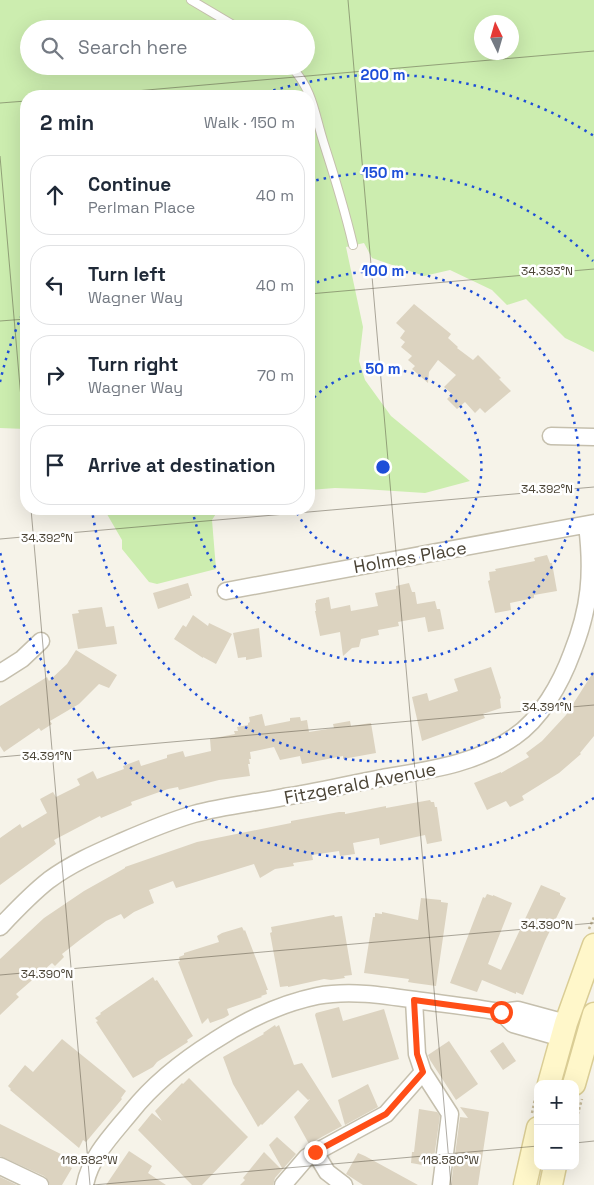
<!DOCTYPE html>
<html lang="en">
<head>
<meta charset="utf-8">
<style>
  :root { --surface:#fff; --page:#f6f6f7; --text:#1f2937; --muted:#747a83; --line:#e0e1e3 }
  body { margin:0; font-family:"Space Grotesk",sans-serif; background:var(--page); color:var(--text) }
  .controls { position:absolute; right:15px; bottom:15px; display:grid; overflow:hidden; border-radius:10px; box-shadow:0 5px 20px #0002 }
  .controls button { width:45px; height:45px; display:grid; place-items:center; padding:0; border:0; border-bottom:1px solid var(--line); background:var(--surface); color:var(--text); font:25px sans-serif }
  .compass { position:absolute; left:474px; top:15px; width:45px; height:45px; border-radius:50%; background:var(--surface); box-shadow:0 5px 20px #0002; rotate:355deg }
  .stop { position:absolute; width:15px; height:15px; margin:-11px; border:4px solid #ff4e17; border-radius:50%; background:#fff }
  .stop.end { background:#ff4e17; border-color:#fff; box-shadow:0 1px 5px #0008 }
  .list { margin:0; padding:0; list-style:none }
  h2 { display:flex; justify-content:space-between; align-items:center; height:65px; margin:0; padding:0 20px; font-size:21px }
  h2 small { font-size:16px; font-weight:400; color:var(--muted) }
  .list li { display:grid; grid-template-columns:32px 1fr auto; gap:15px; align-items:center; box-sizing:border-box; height:80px; margin:0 10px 10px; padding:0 10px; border:1px solid var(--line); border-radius:20px }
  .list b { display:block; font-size:19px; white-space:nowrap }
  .list p { margin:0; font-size:16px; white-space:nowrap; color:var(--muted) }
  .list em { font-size:16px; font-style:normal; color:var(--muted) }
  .icon { flex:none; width:28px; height:28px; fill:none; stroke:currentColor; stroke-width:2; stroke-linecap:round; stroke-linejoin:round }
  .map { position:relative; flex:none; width:594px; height:1185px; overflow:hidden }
  .search { position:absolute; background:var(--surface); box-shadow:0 5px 20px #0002; left:20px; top:20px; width:295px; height:55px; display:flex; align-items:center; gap:12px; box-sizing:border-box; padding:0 18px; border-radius:28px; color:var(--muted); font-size:19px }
  .panel { position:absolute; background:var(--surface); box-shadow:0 5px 20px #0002; left:20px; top:90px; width:295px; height:425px; border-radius:20px }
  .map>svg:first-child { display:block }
  .green { fill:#ccedaf; fill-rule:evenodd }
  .building { fill:#dcd3c0 }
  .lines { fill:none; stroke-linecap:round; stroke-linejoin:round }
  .lane-casing { stroke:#c5bfad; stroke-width:10 }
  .street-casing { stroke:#c5bfad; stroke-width:19 }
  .secondary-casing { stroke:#dacd95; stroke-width:25 }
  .path { stroke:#c6ba9a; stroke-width:2.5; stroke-dasharray:2.5 2.5; stroke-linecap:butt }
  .lane { stroke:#fff; stroke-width:8 }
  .street { stroke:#fff; stroke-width:16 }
  .secondary { stroke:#fff7ca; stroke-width:22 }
  .route { stroke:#ff4e17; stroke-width:6 }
  .ticks { fill:none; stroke:#4b4436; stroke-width:1; stroke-opacity:0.45 }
  .ring { fill:none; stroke:#1d4ed8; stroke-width:2.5; stroke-dasharray:2.5 5 }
  .labels { text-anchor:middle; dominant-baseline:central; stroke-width:5; stroke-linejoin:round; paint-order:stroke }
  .street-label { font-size:18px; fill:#4b4436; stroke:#fff }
  .ticks-label { font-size:12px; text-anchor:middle; fill:#4b4436; stroke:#fff; stroke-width:5; stroke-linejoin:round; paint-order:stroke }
  .centre { fill:#1d4ed8; stroke:#fff; stroke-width:2.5 }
  .ring-label { font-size:15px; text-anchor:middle; font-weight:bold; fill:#1d4ed8; stroke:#fff; stroke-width:5; stroke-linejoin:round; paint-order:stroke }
</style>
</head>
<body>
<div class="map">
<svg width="594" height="1185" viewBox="0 0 594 1185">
  <rect width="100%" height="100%" fill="#f6f3e9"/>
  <path class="green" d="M 0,0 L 594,0 L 594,352 L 565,338 L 526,299 L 507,305 L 492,290 L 450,270 L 424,276 L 372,258 L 364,243 L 346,247 L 363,327 L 359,361 L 365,380 L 391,416 L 470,481 L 425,493 L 363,489 L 335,488 L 309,490 L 309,96 L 26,96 L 26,429 L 0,428 ZM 482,22 L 512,22 L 512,52 L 482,52 ZM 29,29 L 306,29 L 306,66 L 29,66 Z
    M 104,509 L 219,509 L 212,520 L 216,569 L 157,584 L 149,582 L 122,549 L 122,540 Z"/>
  <path class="building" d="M 414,304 L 451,334 L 448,338 L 458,347 L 457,348 L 473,360 L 478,355 L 501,378 L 499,379 L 511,391 L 485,413 L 480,408 L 475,413 L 465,402 L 457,409 L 447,399 L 452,394 L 444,387 L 456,375 L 438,360 L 429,372 L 428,383 L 412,369 L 415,366 L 408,360 L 412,356 L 401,347 L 405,342 L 400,338 L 405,331 L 396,323 Z
    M 547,555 L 550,563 L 552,563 L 557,591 L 534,595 L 534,598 L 510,603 L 511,610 L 495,613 L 488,581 L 490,580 L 489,572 L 496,571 L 495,569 L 535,561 L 534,558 Z
    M 188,583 L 192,596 L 190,596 L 190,598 L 158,609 L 153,593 Z
    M 409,583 L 412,592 L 415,592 L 417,604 L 435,601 L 437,609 L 440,609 L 444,629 L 428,632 L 425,617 L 398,622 L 399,626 L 378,630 L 379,635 L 361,639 L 359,647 L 352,648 L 343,656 L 340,632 L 320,636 L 315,611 L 316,611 L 315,603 L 316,603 L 316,600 L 329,597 L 331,609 L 350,605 L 351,611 L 378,606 L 375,593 L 396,589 L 396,586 Z
    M 102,607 L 106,627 L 114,626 L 117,644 L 78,649 L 72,614 L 79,613 L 78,610 Z
    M 193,615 L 208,626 L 209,623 L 232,634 L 216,664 L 203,657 L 203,658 L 174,639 L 183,625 L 186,627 Z
    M 259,628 L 262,657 L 246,660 L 246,657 L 238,658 L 233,633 Z
    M 76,650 L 117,675 L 109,688 L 99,684 L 79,704 L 50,721 L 52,724 L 41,731 L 39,728 L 4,752 L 0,746 L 0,706 L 47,677 L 49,681 L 67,664 Z
    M 491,667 L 501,698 L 500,699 L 501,708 L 483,714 L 485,718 L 422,741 L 412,697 L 427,693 L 429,701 L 458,691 L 454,679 Z
    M 594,671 L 594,736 L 580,753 L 581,754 L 559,773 L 522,796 L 524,800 L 510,807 L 506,801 L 487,810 L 474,783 L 501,772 L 501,773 L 529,757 L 526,753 L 542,741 L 566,715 Z
    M 262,714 L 265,726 L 290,721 L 290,718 L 300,717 L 301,721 L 307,720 L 309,732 L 334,728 L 333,724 L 350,721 L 351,726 L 371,723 L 376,753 L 343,759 L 343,756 L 302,764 L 300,756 L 280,760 L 274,747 L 250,752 L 251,759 L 249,759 L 250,764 L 248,764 L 250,776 L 219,780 L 179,790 L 178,787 L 168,789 L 131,802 L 132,805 L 101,818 L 100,816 L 54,840 L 56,844 L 0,885 L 0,838 L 20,824 L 22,828 L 47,813 L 40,799 L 53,792 L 56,797 L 80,785 L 77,779 L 93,771 L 97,779 L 124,769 L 123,766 L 139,760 L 141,766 L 167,758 L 167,755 L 183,751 L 185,757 L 211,751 L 210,739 L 235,734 L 234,731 L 238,731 L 237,727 L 248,725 L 248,723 L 250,722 L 249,717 Z
    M 430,800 L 431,802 L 434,802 L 435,807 L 437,807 L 442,841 L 427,844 L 425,835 L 380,845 L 379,838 L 353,843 L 355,854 L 340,856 L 339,851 L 312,855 L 313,860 L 293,863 L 294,866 L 275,869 L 260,878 L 254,864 L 176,888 L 173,881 L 149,890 L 154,903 L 134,912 L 124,919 L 121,914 L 106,921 L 81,939 L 62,954 L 64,957 L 55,966 L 52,963 L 16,994 L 19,997 L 0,1015 L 0,959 L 44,918 L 84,891 L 125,868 L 125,867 L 197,842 L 291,823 L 291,821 L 339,812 L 345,812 L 345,814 L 386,806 L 386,808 Z
    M 541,885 L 560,893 L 560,895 L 566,898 L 545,941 L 523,995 L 516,992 L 516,994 L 482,980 L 477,992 L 450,983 L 483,897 L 485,898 L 487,894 L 493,896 L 493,895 L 512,903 L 488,964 L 501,970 Z
    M 421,898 L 441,900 L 441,902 L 448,903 L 436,986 L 414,983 L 408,982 L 409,979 L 364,973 L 373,917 L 375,917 L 375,913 L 382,914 L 382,912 L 418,920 Z
    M 334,915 L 335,917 L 342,916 L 352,975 L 344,976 L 345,978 L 331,980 L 324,979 L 288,987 L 288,986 L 280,987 L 270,933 L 272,932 L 271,927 Z
    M 242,927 L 244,931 L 245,930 L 268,990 L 266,990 L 267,994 L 261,996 L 262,997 L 227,1009 L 229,1015 L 224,1018 L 210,1023 L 208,1018 L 202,1024 L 178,962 L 180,961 L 179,957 L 184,955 L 184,953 L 219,942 L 217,936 L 222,933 Z
    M 153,977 L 155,981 L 157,980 L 193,1036 L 187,1040 L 188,1042 L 157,1062 L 153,1067 L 133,1078 L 96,1022 L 98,1021 L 95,1018 L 101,1014 L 100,1013 Z
    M 339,1007 L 343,1021 L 384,1009 L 399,1059 L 332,1078 L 315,1015 L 316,1013 Z
    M 275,1025 L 276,1027 L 279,1025 L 294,1065 L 302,1063 L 342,1126 L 309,1144 L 294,1117 L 310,1099 L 308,1100 L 298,1090 L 262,1125 L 261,1124 L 258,1127 L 233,1084 L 223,1057 L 264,1034 L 263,1033 Z
    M 62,1039 L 126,1091 L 121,1098 L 122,1099 L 86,1142 L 83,1140 L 79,1148 L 10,1090 L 11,1089 L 8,1086 L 25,1065 L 33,1072 Z
    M 449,1041 L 478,1084 L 456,1100 L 430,1060 L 428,1055 Z
    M 503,1042 L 516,1061 L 503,1070 L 490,1051 Z
    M 189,1078 L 248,1137 L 202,1185 L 192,1185 L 138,1130 L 152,1113 L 162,1121 L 155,1111 L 182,1083 L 183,1084 Z
    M 368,1084 L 378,1107 L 345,1125 L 338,1100 Z
    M 460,1107 L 489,1112 L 478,1185 L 451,1185 L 460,1117 L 468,1118 Z
    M 419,1109 L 437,1112 L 440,1116 L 433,1165 L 429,1164 L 428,1166 L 411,1163 L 412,1152 L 414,1152 Z
    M 0,1124 L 73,1160 L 70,1167 L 72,1168 L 62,1185 L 50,1185 L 48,1180 L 44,1176 L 0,1156 Z
    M 277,1137 L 296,1154 L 275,1178 L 273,1185 L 240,1185 L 245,1180 L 243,1178 L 264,1152 L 281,1169 L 282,1168 L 269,1145 Z
    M 129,1151 L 152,1166 L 148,1173 L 166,1185 L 106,1185 Z
    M 358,1153 L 365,1156 L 418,1185 L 363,1185 L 346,1174 Z
    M 0,1177 L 17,1185 L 0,1185 Z"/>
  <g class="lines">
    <g class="lane-casing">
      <path id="lane" d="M 191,0 L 240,29
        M 291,66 C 314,92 314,113 324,144 C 335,178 345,211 353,245"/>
    </g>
    <g class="street-casing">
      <path id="street" d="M 551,436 L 594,437
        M 226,591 L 594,523
        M 0,673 L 22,659 L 41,641
        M 0,927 C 16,910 31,894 49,880 C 72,863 98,852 123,841 C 146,831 170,821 194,814 C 223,806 254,803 284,797 C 317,792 349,784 382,778 C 428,770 474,765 514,737 C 541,719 561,683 572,653 C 590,608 593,573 587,525
        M 501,1012 L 513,1024 L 562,1038
        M 423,1072 L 450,1114 L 441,1185
        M 315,1152 L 327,1172 L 344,1185
        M 0,1166 L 40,1185
        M 85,1185 C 90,1157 113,1134 131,1112 C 154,1083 182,1061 214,1041 C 246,1020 279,1004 317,996 C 349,990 382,995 415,1000 C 444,1004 472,1007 501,1012 L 518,1010 L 566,1023
        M 283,1185 L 307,1157 L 386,1114 L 423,1072 L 417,1054 L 414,1000"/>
    </g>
    <g class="secondary-casing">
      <path id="secondary" d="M 549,1084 L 566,1023 L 594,945
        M 574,1084 L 594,1014
        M 525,1185 L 538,1128
        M 551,1185 L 555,1166"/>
    </g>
    <path class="path" d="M 589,929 L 594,917
      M 532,1113 L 536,1094
      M 575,1124 L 582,1099"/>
    <use href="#lane" class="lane"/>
    <use href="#street" class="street"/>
    <use href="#secondary" class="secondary"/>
  </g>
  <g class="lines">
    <path class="route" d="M 315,1152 L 386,1114 L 423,1072 L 417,1054 L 414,1000 L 501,1012"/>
  </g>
  <path class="ticks" d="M 348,0 L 451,1185M 78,96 L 594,51M 0,103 L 26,101M 0,156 L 26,456M 309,294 L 594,269M 0,321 L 26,319M 31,509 L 90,1185M 0,539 L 594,487M 0,757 L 594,705M 0,975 L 594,923M 575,1143 L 594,1141M 93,1185 L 538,1146"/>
  <g class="ring">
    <path d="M309 403A98 98 0 1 1 295 509"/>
    <path d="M310 285A196 196 0 1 1 192 509"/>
    <path d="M593 673A294 294 0 0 1 92 510M309 182A294 294 0 0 1 593 261"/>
    <path d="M594 798A392 392 0 0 1 0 552M0 382A392 392 0 0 1 25 308M259 95A392 392 0 0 1 594 136"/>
  </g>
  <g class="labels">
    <g class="street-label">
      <text transform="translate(410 557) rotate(-10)">Holmes Place</text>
      <text transform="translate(360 783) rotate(-11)">Fitzgerald Avenue</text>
    </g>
  </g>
  <g class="ticks-label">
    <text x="547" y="275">34.393°N</text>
    <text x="547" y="493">34.392°N</text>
    <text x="47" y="542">34.392°N</text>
    <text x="547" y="711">34.391°N</text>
    <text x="47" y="760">34.391°N</text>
    <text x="547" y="929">34.390°N</text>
    <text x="47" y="978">34.390°N</text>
    <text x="89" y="1164">118.582°W</text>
    <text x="450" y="1164">118.580°W</text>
  </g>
  <circle cx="383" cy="467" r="8" class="centre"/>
  <g class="ring-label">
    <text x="383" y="80">200 m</text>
    <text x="383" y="178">150 m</text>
    <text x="383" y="276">100 m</text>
    <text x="383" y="374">50 m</text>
  </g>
</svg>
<div class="controls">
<button>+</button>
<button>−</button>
</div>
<svg class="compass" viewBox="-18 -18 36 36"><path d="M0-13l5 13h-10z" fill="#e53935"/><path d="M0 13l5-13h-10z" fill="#747a83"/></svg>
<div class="stop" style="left:501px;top:1012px"></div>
<div class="stop end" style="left:315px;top:1152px"></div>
<div class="search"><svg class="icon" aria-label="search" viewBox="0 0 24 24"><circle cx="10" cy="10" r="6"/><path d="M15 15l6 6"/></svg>Search here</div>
<section class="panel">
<h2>2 min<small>Walk · 150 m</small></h2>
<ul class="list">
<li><svg class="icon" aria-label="ahead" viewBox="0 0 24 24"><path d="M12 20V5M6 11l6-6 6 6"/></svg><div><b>Continue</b><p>Perlman Place</p></div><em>40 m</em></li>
<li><svg class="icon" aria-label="left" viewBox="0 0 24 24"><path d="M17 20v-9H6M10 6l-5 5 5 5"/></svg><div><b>Turn left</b><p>Wagner Way</p></div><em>40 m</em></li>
<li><svg class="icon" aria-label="right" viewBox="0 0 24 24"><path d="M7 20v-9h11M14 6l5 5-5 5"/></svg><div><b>Turn right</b><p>Wagner Way</p></div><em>70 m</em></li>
<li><svg class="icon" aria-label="arrive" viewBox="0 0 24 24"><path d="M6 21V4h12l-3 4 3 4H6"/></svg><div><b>Arrive at destination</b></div></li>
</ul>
</section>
</div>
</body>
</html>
